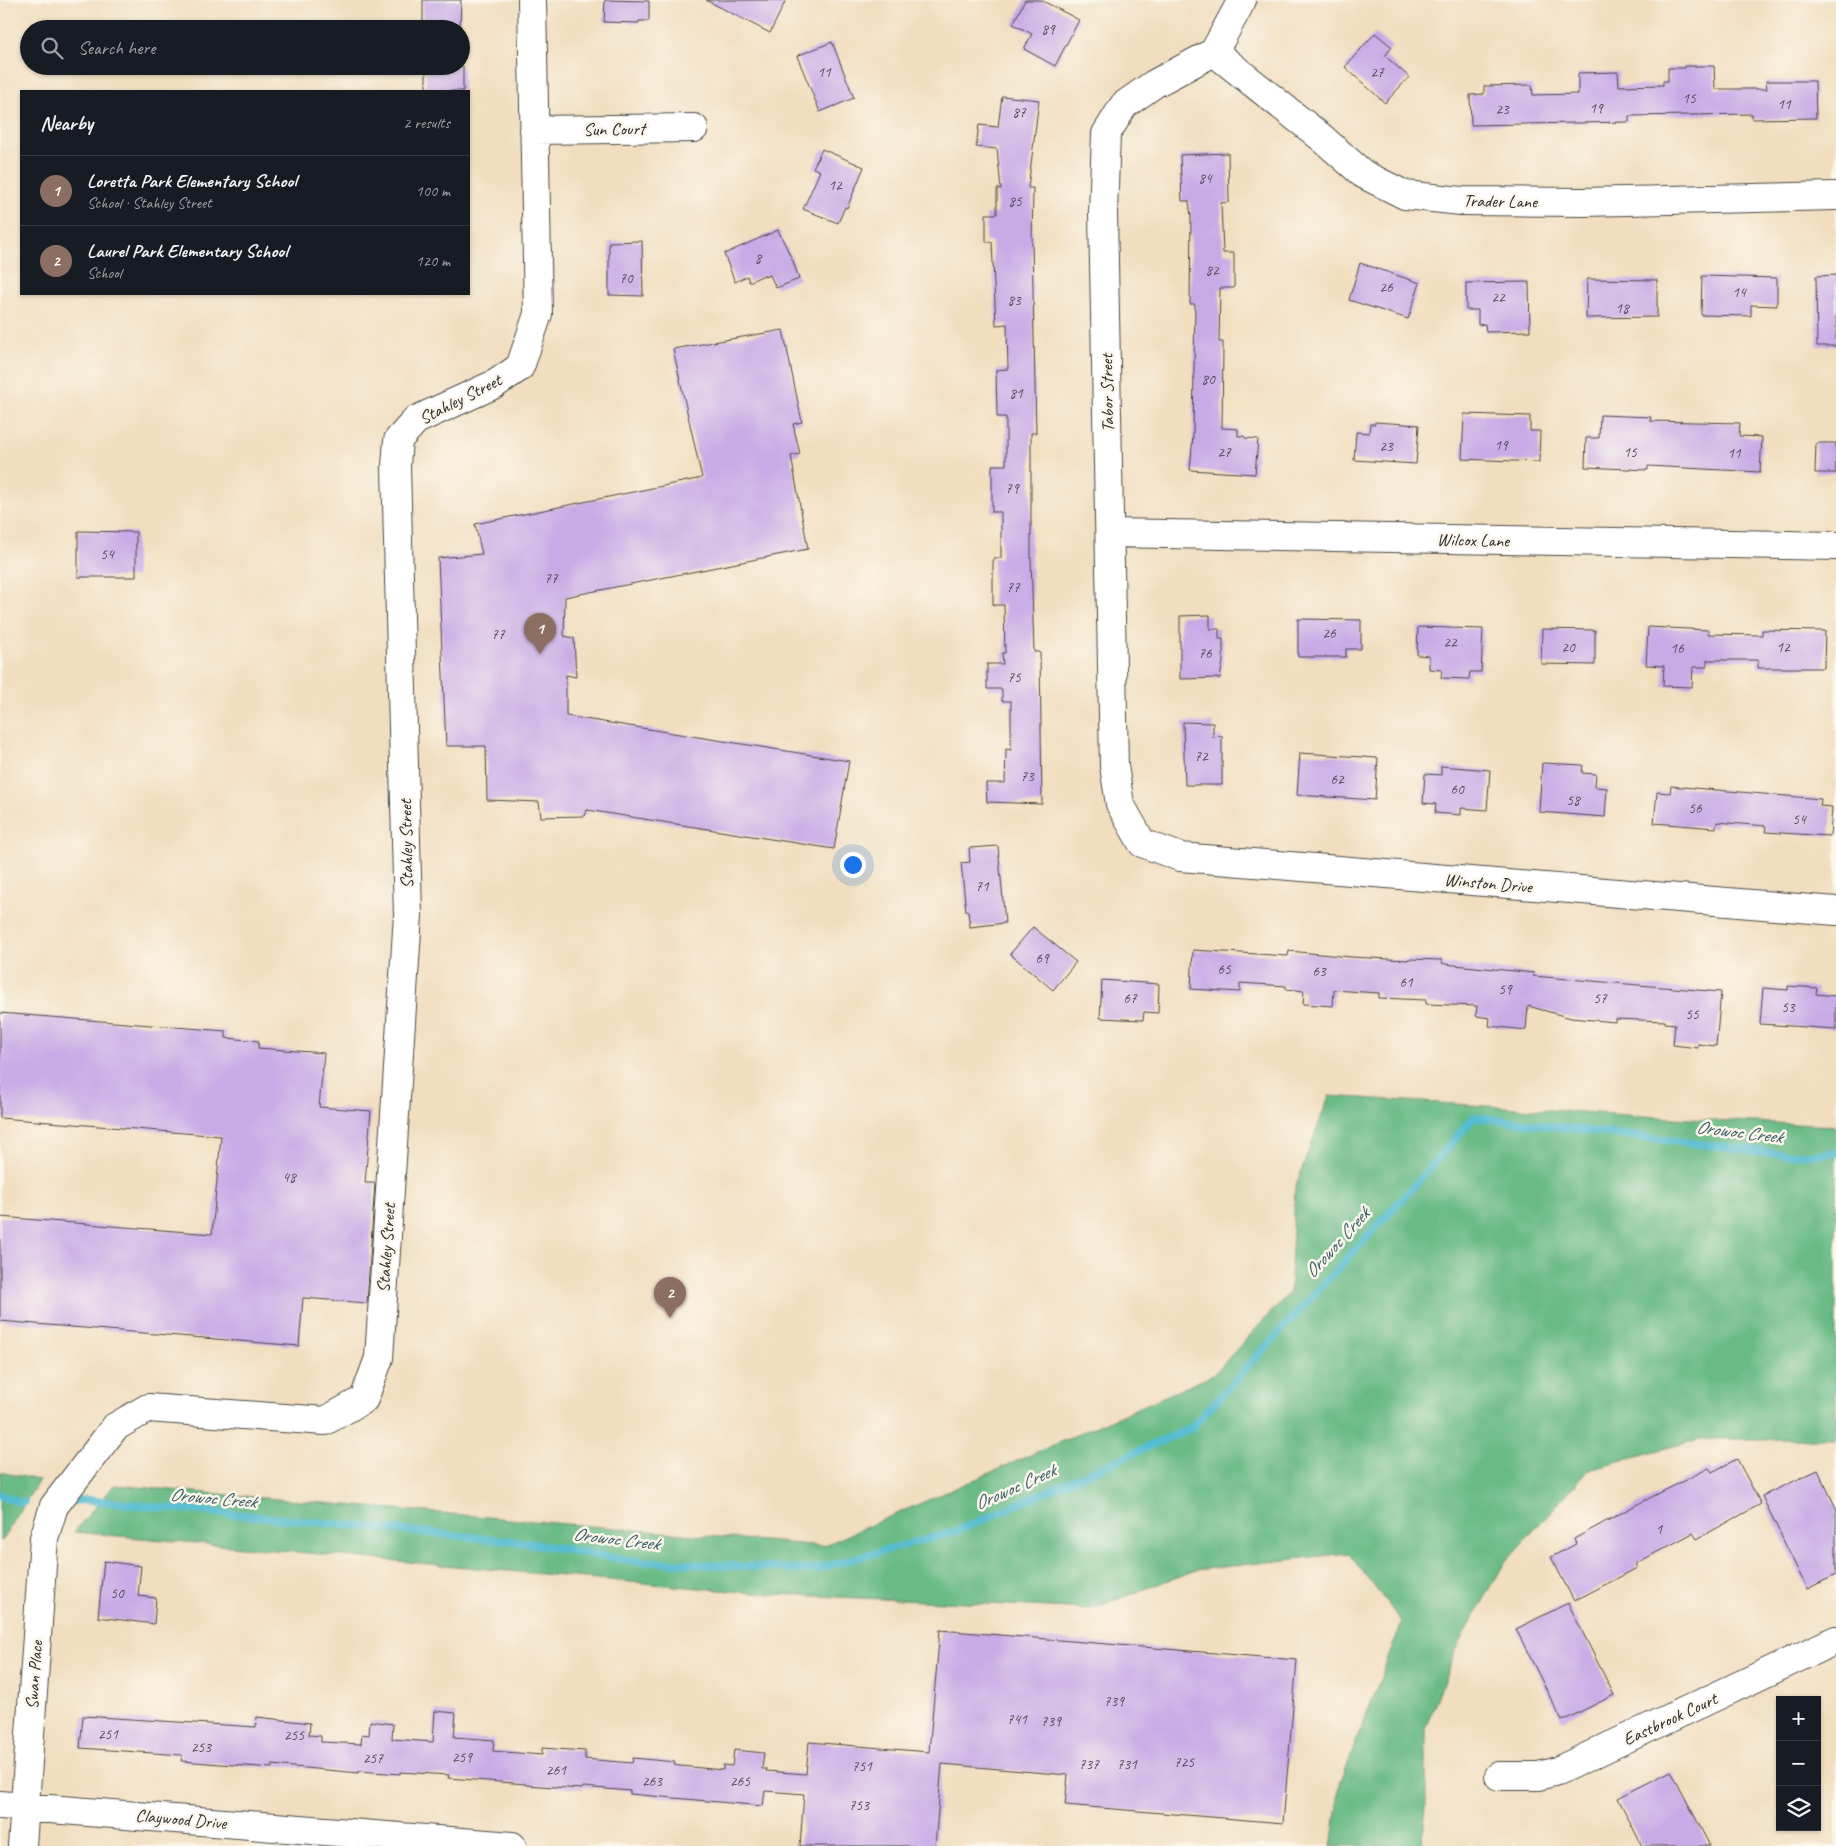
<!DOCTYPE html>
<html lang="en">
<head>
<meta charset="utf-8">
<style>
  :root { --surface:#171b24; --page:#242831; --text:#f1f3f6; --muted:#9ea1a6; --line:#363941; --accent:#d93025 }
  body { margin:0; font-family:Caveat,sans-serif; background:var(--page); color:var(--text) }
  .controls { position:absolute; right:15px; bottom:15px; display:grid; overflow:hidden; border-radius:0px; box-shadow:0 1px 4px #0004 }
  .controls button { width:45px; height:45px; display:grid; place-items:center; padding:0; border:0; border-bottom:1px solid var(--line); background:var(--surface); color:var(--text); font:25px sans-serif }
  .you { position:absolute; left:852px; top:864px; width:18px; height:18px; margin:-12px; border:4px solid #fff; border-radius:50%; background:#1a73e8; box-shadow:0 0 0 8px #1a73e833 }
  .badge { display:grid; place-items:center; width:32px; height:32px; border-radius:50%; background:var(--accent); color:#fff; font-size:16px; font-weight:700 }
  .pin { position:absolute; translate:-50% -41px; filter:drop-shadow(0 1px 2px #0008) }
  .pin::after { content:''; position:absolute; top:26px; width:18px; height:15px; background:inherit; clip-path:polygon(0 0,100% 0,50% 100%) }
  .list { margin:0; padding:0; list-style:none }
  h2 { display:flex; justify-content:space-between; align-items:center; height:65px; margin:0; padding:0 20px; font-size:21px }
  h2 small { font-size:16px; font-weight:400; color:var(--muted) }
  .list li { display:grid; grid-template-columns:32px 1fr auto; gap:15px; align-items:center; box-sizing:border-box; height:70px; padding:0 20px; border-top:1px solid var(--line) }
  .list b { display:block; font-size:19px; white-space:nowrap }
  .list p { margin:0; font-size:16px; white-space:nowrap; color:var(--muted) }
  .list em { font-size:16px; font-style:normal; color:var(--muted) }
  .icon { flex:none; width:28px; height:28px; fill:none; stroke:currentColor; stroke-width:2; stroke-linecap:round; stroke-linejoin:round }
  .map { position:relative; flex:none; width:1836px; height:1846px; overflow:hidden }
  .search { position:absolute; background:var(--surface); box-shadow:0 1px 4px #0004; left:20px; top:20px; width:450px; height:55px; display:flex; align-items:center; gap:12px; box-sizing:border-box; padding:0 18px; border-radius:28px; color:var(--muted); font-size:19px }
  .panel { position:absolute; background:var(--surface); box-shadow:0 1px 4px #0004; left:20px; top:90px; width:450px; height:205px; border-radius:0px }
  .map>svg:first-child { display:block }
  .forest { fill:#69ba85; stroke:#4a7258 }
  .lines { fill:none; stroke-linecap:round; stroke-linejoin:round }
  .stream { stroke:#53bcd0; stroke-width:8 }
  .building { fill:#c8abe6 }
  .minor-casing { stroke:#494641; stroke-width:30 }
  .minor { stroke:#fff; stroke-width:28 }
  .labels { text-anchor:middle; dominant-baseline:central; stroke-width:5; stroke-linejoin:round; paint-order:stroke }
  .number-label { font-size:15px; fill:#524b5a }
  .street-label { font-size:18px; fill:#2b2b2b; stroke:#fbf7ec }
  .water-label { font-size:19px; font-style:italic; fill:#395e65; stroke:#fbf7ec }
</style>
</head>
<body>
<div class="map">
<svg width="1836" height="1846" viewBox="0 0 1836 1846">
  <rect width="100%" height="100%" fill="#fbf7ec"/>
  <filter id="ink" filterUnits="userSpaceOnUse"><feTurbulence type="fractalNoise" baseFrequency=".02" numOctaves="2"/><feDisplacementMap in="SourceGraphic" scale="10" xChannelSelector="R" yChannelSelector="G"/><feConvolveMatrix kernelMatrix="1 2 1 2 8 2 1 2 1" color-interpolation-filters="sRGB"/></filter>
  <filter id="wash" filterUnits="userSpaceOnUse"><feTurbulence type="fractalNoise" baseFrequency=".0096" numOctaves="4" result="noise"/><feDisplacementMap in="SourceGraphic" scale="20" xChannelSelector="R" yChannelSelector="G"/><feGaussianBlur stdDeviation="1.12" result="paint"/><feColorMatrix in="noise" values="0 0 0 0 0 0 0 0 0 0 0 0 0 0 0 0 0 1.4 0 .05"/><feComposite in="paint" operator="in"/></filter>
  <g filter="url(#wash)">
    <rect width="100%" height="100%" fill="#f1debf"/>
    <path class="forest" d="M 1329,1096 L 1690,1119 L 1836,1126 L 1836,1439 L 1700,1439 L 1589,1469 L 1505,1562 L 1457,1648 L 1426,1726 L 1426,1806 L 1422,1846 L 1331,1846 L 1340,1784 L 1402,1622 L 1348,1553 L 1196,1570 L 1091,1609 L 753,1593 L 74,1532 L 114,1485 L 823,1546 L 1213,1375 L 1290,1292 L 1295,1188 Z
      M 0,1472 L 39,1480 L 2,1541 L 0,1540 Z"/>
    <g class="lines">
      <path class="stream" d="M 0,1495 L 19,1502 L 24,1502
        M 67,1501 L 87,1500 L 522,1542 L 634,1561 L 812,1570 L 957,1531 L 1191,1428 L 1413,1187 L 1474,1117 L 1790,1155 L 1836,1153"/>
    </g>
    <g id="blocks">
      <path class="building" d="M 423,0 L 461,0 L 460,27 L 423,27 Z
        M 605,0 L 649,1 L 649,21 L 639,21 L 639,23 L 604,22 Z
        M 706,0 L 786,0 L 770,33 Z
        M 1025,0 L 1041,0 L 1079,20 L 1055,66 L 1024,49 L 1032,34 L 1013,24 Z
        M 1375,33 L 1392,47 L 1385,56 L 1409,77 L 1385,103 L 1345,67 Z
        M 832,42 L 854,98 L 820,112 L 797,56 Z
        M 426,66 L 463,66 L 463,91 L 426,91 Z
        M 1685,66 L 1714,66 L 1715,89 L 1767,89 L 1766,81 L 1815,81 L 1816,118 L 1752,119 L 1752,114 L 1629,116 L 1629,122 L 1471,125 L 1470,95 L 1484,94 L 1484,86 L 1532,85 L 1533,95 L 1578,94 L 1578,73 L 1618,72 L 1619,86 L 1663,85 L 1663,81 L 1668,81 L 1668,68 L 1685,68 Z
        M 1002,96 L 1039,100 L 1028,188 L 1033,188 L 1032,241 L 1036,433 L 1031,433 L 1031,558 L 1034,652 L 1040,652 L 1042,804 L 987,802 L 986,783 L 1005,783 L 1006,749 L 1011,750 L 1011,701 L 1002,701 L 1002,689 L 987,689 L 987,664 L 1003,664 L 1002,653 L 1005,653 L 1004,605 L 993,605 L 993,562 L 994,558 L 1001,558 L 1001,512 L 992,512 L 992,465 L 1006,465 L 1006,417 L 997,417 L 996,370 L 1008,369 L 1007,324 L 996,325 L 992,242 L 986,242 L 986,214 L 997,214 L 997,189 L 1001,189 L 997,149 L 976,147 L 979,125 L 998,127 Z
        M 822,149 L 864,167 L 847,208 L 845,207 L 838,223 L 803,209 L 820,171 L 813,168 Z
        M 1228,153 L 1229,202 L 1221,203 L 1223,253 L 1234,253 L 1234,288 L 1220,288 L 1219,342 L 1223,342 L 1223,347 L 1222,428 L 1238,429 L 1238,436 L 1244,436 L 1245,438 L 1258,439 L 1255,474 L 1190,470 L 1193,435 L 1195,304 L 1190,304 L 1191,217 L 1189,201 L 1182,201 L 1180,155 Z
        M 778,230 L 793,261 L 799,279 L 776,288 L 770,275 L 764,277 L 764,275 L 749,282 L 747,276 L 735,282 L 724,254 Z
        M 642,241 L 643,296 L 609,295 L 609,242 Z
        M 1360,263 L 1420,283 L 1408,319 L 1349,300 Z
        M 1836,275 L 1836,346 L 1817,346 L 1816,276 Z
        M 1702,276 L 1777,278 L 1777,306 L 1751,305 L 1751,316 L 1701,315 Z
        M 1587,279 L 1657,280 L 1657,317 L 1586,318 Z
        M 1529,282 L 1530,331 L 1486,332 L 1485,324 L 1478,325 L 1478,310 L 1466,310 L 1466,283 Z
        M 783,330 L 802,422 L 793,424 L 800,454 L 791,456 L 808,549 L 565,597 L 564,636 L 574,638 L 576,677 L 566,675 L 566,716 L 849,761 L 834,849 L 587,810 L 585,816 L 541,817 L 539,802 L 487,800 L 486,746 L 446,746 L 438,558 L 482,554 L 475,524 L 702,478 L 673,349 Z
        M 1464,414 L 1530,416 L 1530,431 L 1540,431 L 1539,462 L 1462,459 Z
        M 1600,415 L 1651,417 L 1650,421 L 1740,423 L 1739,436 L 1762,437 L 1760,472 L 1648,466 L 1648,470 L 1585,467 L 1586,438 L 1599,438 Z
        M 1375,422 L 1419,425 L 1416,464 L 1354,460 L 1356,432 L 1369,433 L 1370,424 L 1375,424 Z
        M 1816,443 L 1836,443 L 1836,473 L 1815,473 Z
        M 78,531 L 136,532 L 136,577 L 78,577 Z
        M 1210,615 L 1210,629 L 1219,629 L 1219,639 L 1223,639 L 1223,661 L 1220,678 L 1180,679 L 1180,616 Z
        M 1298,619 L 1361,620 L 1361,649 L 1346,649 L 1346,657 L 1298,657 Z
        M 1418,627 L 1483,629 L 1481,672 L 1470,672 L 1469,679 L 1441,678 L 1442,670 L 1429,669 L 1429,656 L 1417,655 Z
        M 1648,627 L 1709,630 L 1708,634 L 1762,635 L 1762,630 L 1825,631 L 1824,668 L 1758,668 L 1758,660 L 1707,660 L 1707,667 L 1693,667 L 1692,687 L 1663,686 L 1664,666 L 1646,665 Z
        M 1542,629 L 1595,630 L 1595,665 L 1541,664 Z
        M 1183,722 L 1213,723 L 1213,737 L 1222,736 L 1222,785 L 1185,785 Z
        M 1300,753 L 1378,758 L 1375,800 L 1297,795 Z
        M 1542,763 L 1583,765 L 1582,773 L 1596,774 L 1595,787 L 1607,788 L 1605,817 L 1539,812 Z
        M 1441,766 L 1490,770 L 1487,810 L 1461,808 L 1461,815 L 1435,813 L 1436,804 L 1423,803 L 1425,774 L 1441,775 Z
        M 1671,786 L 1821,799 L 1820,806 L 1832,807 L 1830,836 L 1765,832 L 1766,826 L 1717,822 L 1716,828 L 1654,823 L 1657,792 L 1670,793 Z
        M 998,846 L 1005,923 L 970,927 L 968,911 L 966,911 L 961,863 L 970,862 L 969,848 Z
        M 1033,927 L 1076,962 L 1053,990 L 1010,954 Z
        M 1193,950 L 1288,956 L 1289,951 L 1351,957 L 1408,960 L 1408,959 L 1442,960 L 1442,963 L 1445,964 L 1534,973 L 1533,976 L 1721,992 L 1716,1046 L 1698,1044 L 1698,1048 L 1673,1045 L 1675,1024 L 1665,1023 L 1665,1021 L 1615,1019 L 1615,1022 L 1571,1018 L 1528,1006 L 1526,1030 L 1489,1026 L 1490,1018 L 1476,1016 L 1477,1006 L 1426,1004 L 1426,1000 L 1379,998 L 1379,993 L 1334,990 L 1333,1006 L 1303,1004 L 1304,991 L 1286,989 L 1286,986 L 1240,983 L 1240,992 L 1191,989 Z
        M 1102,980 L 1159,984 L 1158,1013 L 1144,1012 L 1143,1020 L 1100,1018 Z
        M 1788,986 L 1817,988 L 1816,994 L 1836,996 L 1836,1029 L 1760,1024 L 1763,988 L 1788,990 Z
        M 0,1013 L 226,1031 L 226,1038 L 259,1041 L 258,1048 L 324,1053 L 319,1107 L 371,1111 L 365,1183 L 375,1183 L 367,1303 L 303,1298 L 299,1346 L 0,1321 L 0,1217 L 212,1234 L 221,1136 L 0,1118 Z
        M 1737,1459 L 1761,1504 L 1697,1539 L 1693,1533 L 1635,1564 L 1637,1568 L 1574,1601 L 1551,1557 L 1576,1544 L 1574,1539 L 1634,1506 L 1709,1468 L 1712,1472 Z
        M 1818,1470 L 1836,1508 L 1836,1575 L 1807,1589 L 1762,1496 Z
        M 104,1561 L 141,1566 L 138,1596 L 156,1598 L 154,1624 L 98,1617 Z
        M 1568,1603 L 1614,1695 L 1562,1721 L 1516,1629 Z
        M 940,1630 L 1297,1660 L 1283,1823 L 1065,1805 L 1068,1775 L 942,1764 L 935,1846 L 800,1846 L 804,1794 L 765,1791 L 763,1806 L 630,1794 L 630,1791 L 583,1787 L 582,1789 L 526,1785 L 526,1784 L 448,1778 L 449,1775 L 400,1772 L 400,1774 L 359,1771 L 359,1773 L 272,1765 L 272,1768 L 181,1761 L 182,1755 L 80,1748 L 83,1716 L 256,1727 L 257,1717 L 310,1723 L 309,1735 L 321,1736 L 321,1742 L 361,1744 L 362,1734 L 369,1735 L 370,1721 L 393,1724 L 392,1739 L 433,1742 L 435,1711 L 456,1713 L 454,1737 L 494,1740 L 493,1751 L 542,1755 L 542,1748 L 585,1751 L 585,1759 L 632,1763 L 633,1758 L 675,1762 L 674,1765 L 680,1766 L 723,1770 L 723,1765 L 732,1766 L 734,1750 L 764,1753 L 762,1769 L 767,1769 L 766,1771 L 806,1774 L 809,1742 L 929,1752 Z
        M 1671,1771 L 1710,1846 L 1642,1846 L 1618,1798 Z"/>
    </g>
  </g>
  <g filter="url(#ink)">
    <use href="#blocks" fill-opacity="0" stroke="#494641" stroke-width="1"/>
    <g class="lines">
      <g class="minor-casing">
        <path id="minor" d="M 1242,0 L 1214,52 L 1154,84 L 1124,105 L 1106,134 L 1103,213 L 1114,766 L 1120,804 L 1142,843 L 1180,857 L 1836,911
          M 1214,52 L 1322,138 L 1363,174 L 1405,195 L 1461,201 L 1583,202 L 1836,196
          M 534,130 L 694,128
          M 1110,533 L 1836,546
          M 1499,1776 L 1539,1776 L 1557,1771 L 1836,1640
          M 0,1805 L 512,1846
          M 22,1846 L 44,1538 L 54,1506 L 115,1427 L 148,1408 L 325,1421 L 364,1399 L 379,1358 L 408,915 L 396,466 L 398,440 L 416,420 L 495,384 L 520,367 L 538,314 L 532,0"/>
      </g>
      <use href="#minor" class="minor"/>
    </g>
  </g>
  <g class="labels">
    <g class="number-label">
      <text x="1048" y="29">89</text>
      <text x="824" y="72">11</text>
      <text x="1377" y="72">27</text>
      <text x="1689" y="98">15</text>
      <text x="1784" y="104">11</text>
      <text x="1596" y="108">19</text>
      <text x="1502" y="109">23</text>
      <text x="1019" y="112">87</text>
      <text x="1205" y="178">84</text>
      <text x="835" y="185">12</text>
      <text x="1015" y="201">85</text>
      <text x="758" y="258">8</text>
      <text x="1212" y="270">82</text>
      <text x="626" y="278">70</text>
      <text x="1386" y="287">26</text>
      <text x="1739" y="292">14</text>
      <text x="1498" y="297">22</text>
      <text x="1014" y="300">83</text>
      <text x="1622" y="308">18</text>
      <text x="1208" y="379">80</text>
      <text x="1016" y="393">81</text>
      <text x="1501" y="445">19</text>
      <text x="1386" y="446">23</text>
      <text x="1224" y="452">27</text>
      <text x="1630" y="452">15</text>
      <text x="1734" y="453">11</text>
      <text x="1012" y="488">79</text>
      <text x="107" y="554">54</text>
      <text x="551" y="578">77</text>
      <text x="1013" y="587">77</text>
      <text x="1329" y="633">26</text>
      <text x="498" y="634">77</text>
      <text x="1450" y="642">22</text>
      <text x="1568" y="647">20</text>
      <text x="1783" y="647">12</text>
      <text x="1677" y="648">16</text>
      <text x="1205" y="653">76</text>
      <text x="1014" y="677">75</text>
      <text x="1201" y="756">72</text>
      <text x="1027" y="776">73</text>
      <text x="1337" y="779">62</text>
      <text x="1457" y="789">60</text>
      <text x="1573" y="800">58</text>
      <text x="1695" y="808">56</text>
      <text x="1799" y="819">54</text>
      <text x="982" y="886">71</text>
      <text x="1042" y="958">69</text>
      <text x="1224" y="969">65</text>
      <text x="1319" y="971">63</text>
      <text x="1406" y="982">61</text>
      <text x="1505" y="989">59</text>
      <text x="1130" y="998">67</text>
      <text x="1600" y="998">57</text>
      <text x="1788" y="1007">53</text>
      <text x="1692" y="1014">55</text>
      <text x="289" y="1177">48</text>
      <text x="1659" y="1529">1</text>
      <text x="117" y="1593">50</text>
      <text x="1114" y="1701">739</text>
      <text x="1017" y="1719">741</text>
      <text x="1051" y="1721">739</text>
      <text x="108" y="1734">251</text>
      <text x="294" y="1735">255</text>
      <text x="201" y="1747">253</text>
      <text x="462" y="1757">259</text>
      <text x="373" y="1758">257</text>
      <text x="1184" y="1762">725</text>
      <text x="1089" y="1764">737</text>
      <text x="1127" y="1764">731</text>
      <text x="862" y="1766">751</text>
      <text x="556" y="1770">261</text>
      <text x="652" y="1781">263</text>
      <text x="740" y="1781">265</text>
      <text x="859" y="1805">753</text>
    </g>
    <g class="street-label">
      <text transform="translate(614 129) rotate(-1)">Sun Court</text>
      <text transform="translate(1500 201) rotate(1)">Trader Lane</text>
      <text transform="translate(1107 393) rotate(-91)">Tabor Street</text>
      <text transform="translate(460 399) rotate(-27)">Stahley Street</text>
      <text transform="translate(1473 540) rotate(1)">Wilcox Lane</text>
      <text transform="translate(406 844) rotate(-91)">Stahley Street</text>
      <text transform="translate(1488 883) rotate(5)">Winston Drive</text>
      <text transform="translate(386 1248) rotate(-86)">Stahley Street</text>
      <text transform="translate(34 1675) rotate(-86)">Swan Place</text>
      <text transform="translate(1670 1719) rotate(-25)">Eastbrook Court</text>
      <text transform="translate(181 1819) rotate(5)">Claywood Drive</text>
    </g>
    <g class="water-label">
      <text transform="translate(1739 1132) rotate(7)">Orowoc Creek</text>
      <text transform="translate(1337 1243) rotate(-48)">Orowoc Creek</text>
      <text transform="translate(1015 1487) rotate(-24)">Orowoc Creek</text>
      <text transform="translate(213 1498) rotate(5)">Orowoc Creek</text>
      <text transform="translate(616 1539) rotate(7)">Orowoc Creek</text>
    </g>
  </g>
</svg>
<div class="controls">
<button>+</button>
<button>−</button>
<button><svg class="icon" aria-label="layers" viewBox="0 0 24 24"><path d="M12 4l9 5-9 5-9-5zM3 14l9 5 9-5"/></svg></button>
</div>
<div class="you"></div>
<div class="pin badge" style="left:540px;top:654px;background:#8d6e63">1</div>
<div class="pin badge" style="left:670px;top:1318px;background:#8d6e63">2</div>
<div class="search"><svg class="icon" aria-label="search" viewBox="0 0 24 24"><circle cx="10" cy="10" r="6"/><path d="M15 15l6 6"/></svg>Search here</div>
<section class="panel">
<h2>Nearby<small>2 results</small></h2>
<ul class="list">
<li><span class="badge" style="background:#8d6e63">1</span><div><b>Loretta Park Elementary School</b><p>School · Stahley Street</p></div><em>100 m</em></li>
<li><span class="badge" style="background:#8d6e63">2</span><div><b>Laurel Park Elementary School</b><p>School</p></div><em>120 m</em></li>
</ul>
</section>
</div>
</body>
</html>
